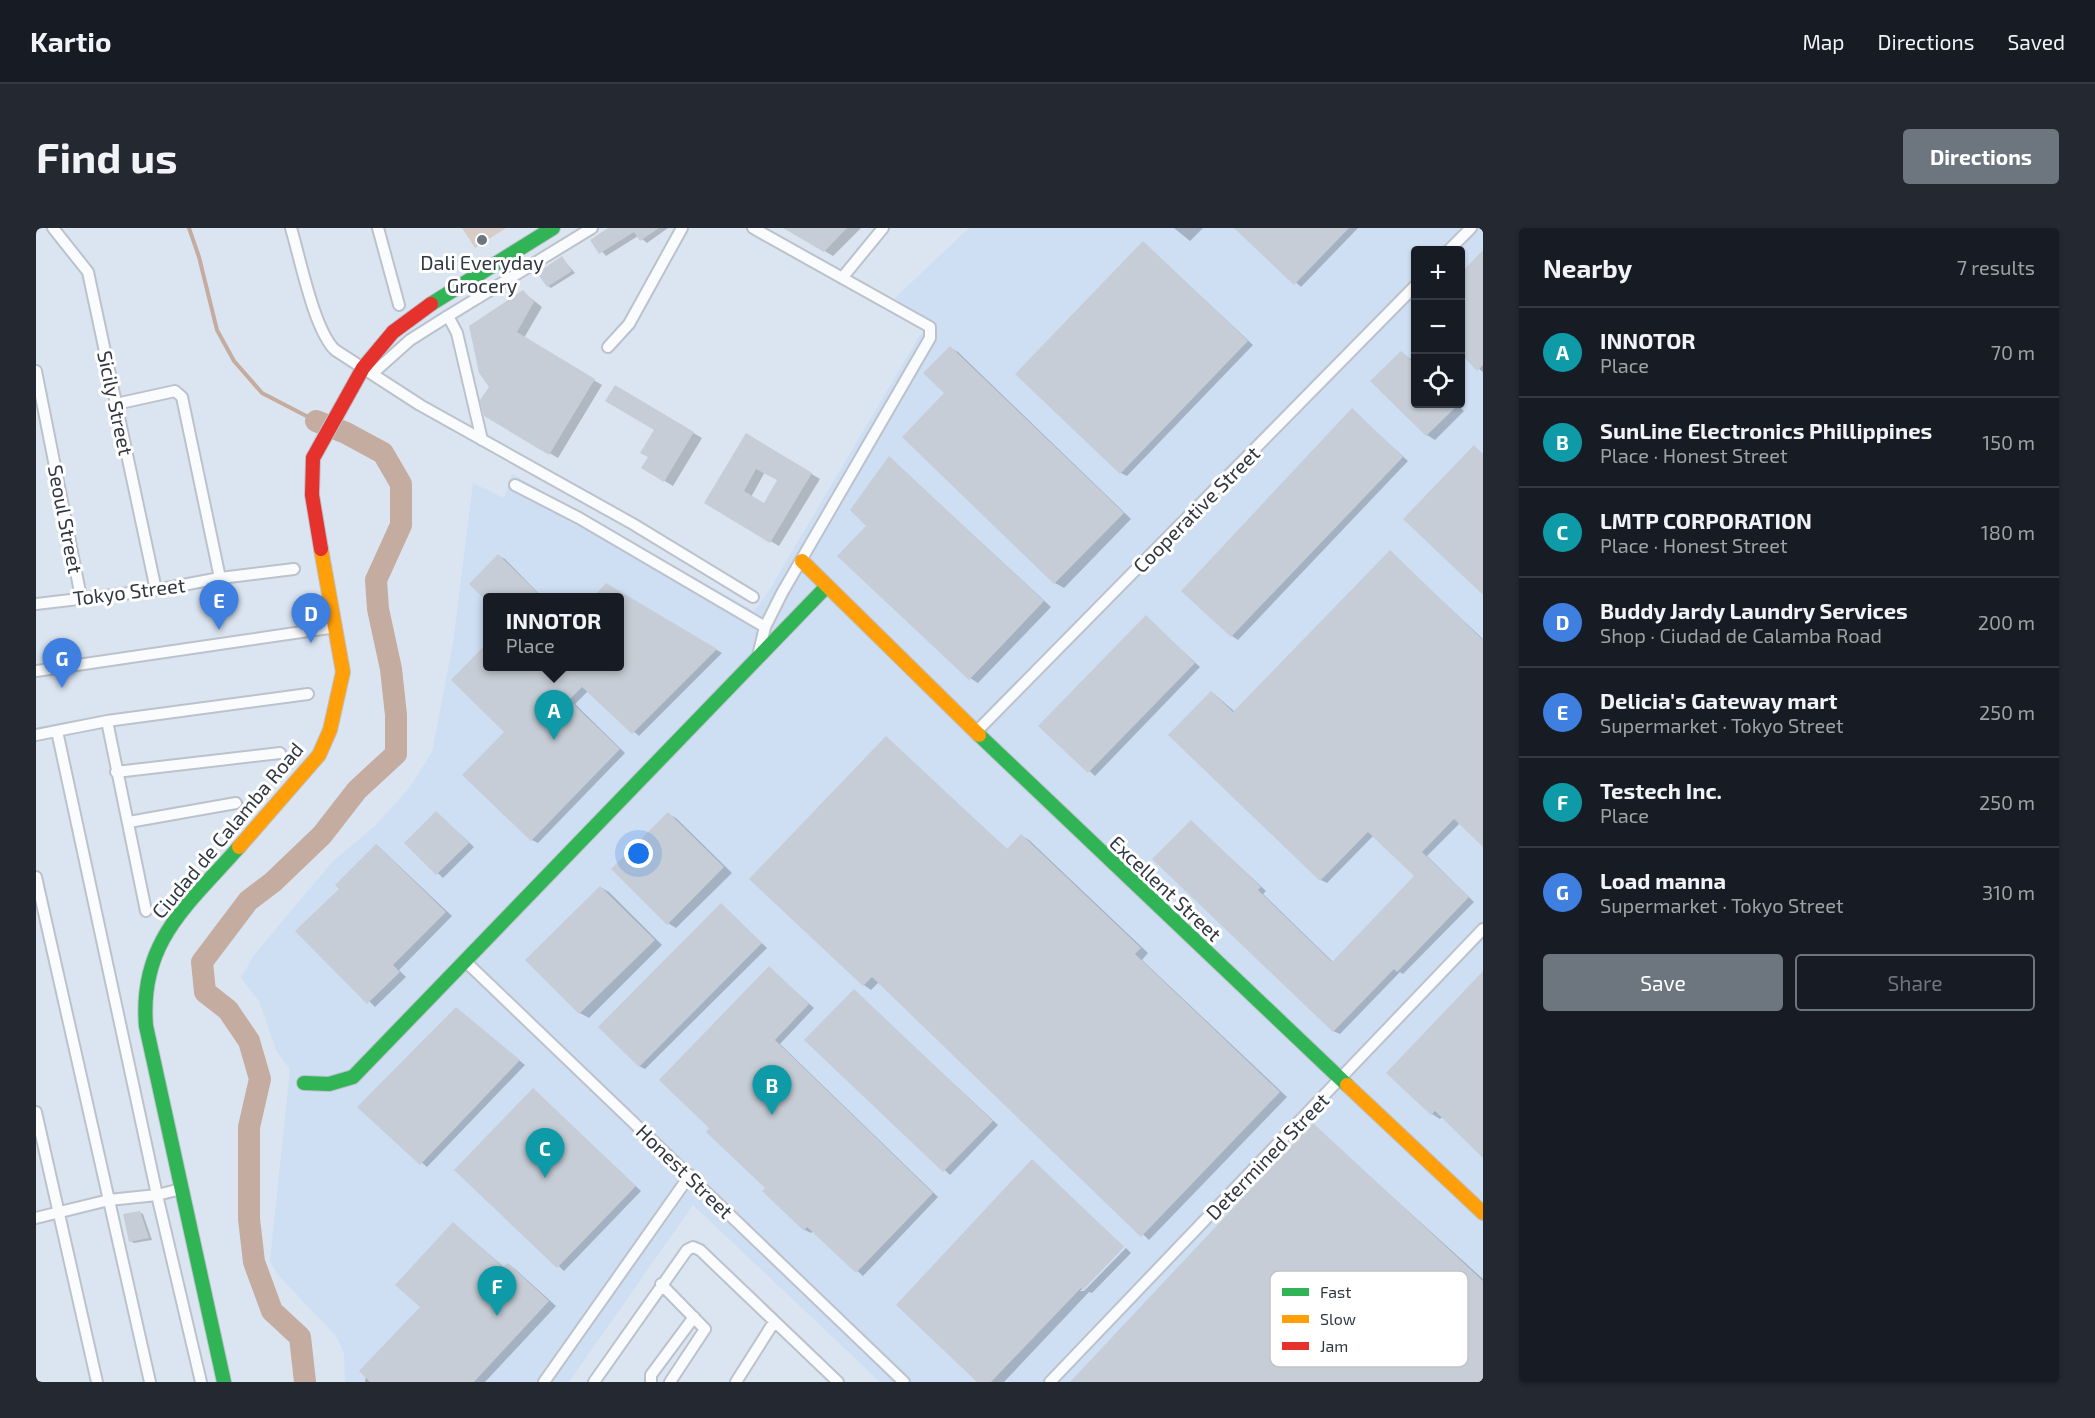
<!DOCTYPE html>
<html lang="en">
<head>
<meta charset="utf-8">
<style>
  :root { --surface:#171b24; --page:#242831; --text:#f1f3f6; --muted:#9ea1a6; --line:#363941; --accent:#6d757f }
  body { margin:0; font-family:"Exo 2",sans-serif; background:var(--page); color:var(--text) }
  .controls { position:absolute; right:18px; top:18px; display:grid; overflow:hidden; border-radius:6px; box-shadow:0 2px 4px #0004 }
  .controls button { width:54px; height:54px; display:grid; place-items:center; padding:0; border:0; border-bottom:2px solid var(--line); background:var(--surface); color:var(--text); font:30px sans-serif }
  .you { position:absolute; left:603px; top:626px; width:21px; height:21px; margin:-15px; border:4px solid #fff; border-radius:50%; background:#1a73e8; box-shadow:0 0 0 9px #1a73e833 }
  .badge { display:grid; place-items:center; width:39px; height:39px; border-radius:50%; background:var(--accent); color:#fff; font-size:20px; font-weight:700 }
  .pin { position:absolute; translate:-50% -50px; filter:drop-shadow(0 2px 3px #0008) }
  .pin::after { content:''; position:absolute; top:32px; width:21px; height:18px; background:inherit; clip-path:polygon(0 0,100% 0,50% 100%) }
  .popup { position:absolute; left:447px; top:365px; width:141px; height:78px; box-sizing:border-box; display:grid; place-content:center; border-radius:6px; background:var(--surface); filter:drop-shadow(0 2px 4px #0005); font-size:20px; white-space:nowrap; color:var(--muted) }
  .popup b { font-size:22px; color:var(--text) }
  .popup::after { content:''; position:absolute; left:50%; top:100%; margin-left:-12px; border:12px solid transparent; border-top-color:var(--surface) }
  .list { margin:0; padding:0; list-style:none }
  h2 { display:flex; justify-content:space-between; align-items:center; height:78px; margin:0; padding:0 24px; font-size:26px }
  h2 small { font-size:20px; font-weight:400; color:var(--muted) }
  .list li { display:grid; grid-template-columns:39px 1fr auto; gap:18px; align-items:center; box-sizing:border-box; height:90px; padding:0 24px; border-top:2px solid var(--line) }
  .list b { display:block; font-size:22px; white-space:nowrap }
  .list p { margin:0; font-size:20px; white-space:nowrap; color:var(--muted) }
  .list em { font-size:20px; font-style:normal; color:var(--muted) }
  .actions { display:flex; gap:12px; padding:18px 24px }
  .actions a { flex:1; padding:14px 0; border:2px solid var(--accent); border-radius:6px; text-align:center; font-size:21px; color:var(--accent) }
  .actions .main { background:var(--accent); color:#fff }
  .icon { flex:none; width:33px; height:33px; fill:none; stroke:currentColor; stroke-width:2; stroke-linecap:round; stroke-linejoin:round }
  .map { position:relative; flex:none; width:1447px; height:1154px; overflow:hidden; border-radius:6px }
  header { display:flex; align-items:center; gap:36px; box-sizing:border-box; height:84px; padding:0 30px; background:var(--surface); border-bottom:2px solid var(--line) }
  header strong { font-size:28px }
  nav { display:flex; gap:33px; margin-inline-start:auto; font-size:21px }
  .intro { display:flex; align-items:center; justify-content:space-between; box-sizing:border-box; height:144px; padding:0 36px }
  h1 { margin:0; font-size:42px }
  .button { padding:15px 27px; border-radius:6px; background:var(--accent); color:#fff; font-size:21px; font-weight:700 }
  main { display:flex; gap:36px; padding:0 36px }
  aside { flex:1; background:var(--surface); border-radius:6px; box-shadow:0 2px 4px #0004 }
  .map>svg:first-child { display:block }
  .built { fill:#cedef3; fill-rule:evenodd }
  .green { fill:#d7ccc8 }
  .shadow { fill:#0003; fill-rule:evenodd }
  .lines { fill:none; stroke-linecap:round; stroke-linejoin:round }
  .stream { stroke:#c5aca0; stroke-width:4 }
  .river { stroke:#c5aca0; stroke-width:22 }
  .building { fill:#c6cdd6; fill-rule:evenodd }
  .street-casing { stroke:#bbc2cb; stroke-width:14 }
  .fast-casing { stroke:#bbc2cb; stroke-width:16 }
  .slow-casing { stroke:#bbc2cb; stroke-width:16 }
  .jam-casing { stroke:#bbc2cb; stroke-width:16 }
  .street { stroke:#fafbfd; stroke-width:10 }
  .fast { stroke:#30b455; stroke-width:14 }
  .slow { stroke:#ff9f0a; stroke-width:14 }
  .jam { stroke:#e5322d; stroke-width:14 }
  .poi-dot { fill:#6d757f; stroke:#fff; stroke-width:2 }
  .labels { text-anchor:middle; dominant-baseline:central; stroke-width:6; stroke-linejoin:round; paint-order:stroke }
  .poi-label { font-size:20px; fill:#323841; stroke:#fff }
  .street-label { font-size:20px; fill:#323841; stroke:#fff }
  .key { fill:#fff; stroke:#c2c3c6; stroke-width:1.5 }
  .key-label { font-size:16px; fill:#323841 }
</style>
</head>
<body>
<header>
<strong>Kartio</strong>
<nav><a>Map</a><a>Directions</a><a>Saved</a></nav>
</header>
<div class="intro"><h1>Find us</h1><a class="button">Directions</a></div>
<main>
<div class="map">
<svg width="1447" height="1154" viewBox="0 0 1447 1154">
  <rect width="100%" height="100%" fill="#dbe5f1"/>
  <path class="built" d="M 933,0 L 1447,0 L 1447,1154 L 844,1154 L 657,977 L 533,1154 L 309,1154 L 308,1125 L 300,1108 L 241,1046 L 234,1033 L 254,841 L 241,824 L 223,773 L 205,750 L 218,727 L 297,633 L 339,598 L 374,559 L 396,524 L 417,415 L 437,255 L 468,270 L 476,246 L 718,383 L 731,366 L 884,107 L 898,98 L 859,70 ZM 1380,22 L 1424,22 L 1424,176 L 1380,176 ZM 452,370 L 584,370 L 584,438 L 452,438 Z"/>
  <path class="green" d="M 426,0 L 470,0 L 439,20 Z"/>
  <path class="shadow" d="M 575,0 L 632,0 L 611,15 L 602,8 L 570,28 L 556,12 Z
    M 761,0 L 825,0 L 797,28 L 757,4 Z
    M 1138,0 L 1167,0 L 1154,13 Z
    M 1200,0 L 1322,0 L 1265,59 Z
    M 1108,15 L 1217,117 L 1091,248 L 1085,245 Z
    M 1447,25 L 1447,144 L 1424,124 L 1424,47 Z
    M 526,30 L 539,45 L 515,60 L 512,58 Z
    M 487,64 L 506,79 L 488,110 L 566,157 L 522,230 L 449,187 L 455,159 Z
    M 914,120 L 922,124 L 1095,291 L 1028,360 L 1019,355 L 868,208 L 910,165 Z
    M 1365,124 L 1380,135 L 1380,176 L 1420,176 L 1428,183 L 1399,212 L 1391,207 L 1336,153 Z
    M 579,159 L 666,210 L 637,258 L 607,240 L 614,229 L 620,201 Z
    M 1316,182 L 1372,233 L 1202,412 L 1196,408 Z
    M 710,207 L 784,251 L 743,318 L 670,275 ZM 729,244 L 743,252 L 729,277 L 715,269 Z
    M 854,230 L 1015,379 L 942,455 L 934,450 L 833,298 Z
    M 1354,324 L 1447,411 L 1447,617 L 1424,595 L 1391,628 L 1438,674 L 1367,746 L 1364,744 L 1304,806 L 1297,803 L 1156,594 L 1230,663 L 1227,666 L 1297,734 L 1380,648 L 1338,607 L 1291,655 L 1285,652 L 1176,464 L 1199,484 Z
    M 463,328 L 469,331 L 507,370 L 452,370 L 452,373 L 435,356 Z
    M 570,357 L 686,425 L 603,508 L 552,463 L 539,476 L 589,525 L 502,615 L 496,612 L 470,504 L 417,452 L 452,417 L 452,438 L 584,438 L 584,370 L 559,370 Z
    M 1110,389 L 1164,439 L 1059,548 L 1005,498 Z
    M 850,510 L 972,622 L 986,608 L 993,612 L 1112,725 L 1106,732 L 1251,869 L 1113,1012 L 843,754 L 835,762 L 828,757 L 715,651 Z
    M 400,584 L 438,619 L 407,650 L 370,615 Z
    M 632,586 L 640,590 L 696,645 L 640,700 L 632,695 Z
    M 341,617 L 416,688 L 363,742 L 370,749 L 339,779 L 262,703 L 305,661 Z
    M 564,659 L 573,664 L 626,717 L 553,790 L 544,785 L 491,732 Z
    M 686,677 L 731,720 L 609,841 L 603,838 Z
    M 733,740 L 778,780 L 744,816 L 902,969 L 827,1048 L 777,1003 L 775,1005 L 769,1002 L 731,960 Z
    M 1447,746 L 1447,929 L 1406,889 L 1404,891 L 1396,886 L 1352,845 Z
    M 818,763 L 962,897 L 914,947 L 771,812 Z
    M 421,781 L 489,837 L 391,939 L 323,879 Z
    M 497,862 L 605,963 L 528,1043 L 420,942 Z
    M 1277,897 L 1447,1051 L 1447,1154 L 1036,1154 Z
    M 996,933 L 1087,1018 L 1044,1063 L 1048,1063 L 1090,1020 L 1095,1025 L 1056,1065 L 1053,1064 L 968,1154 L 943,1154 Z
    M 103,984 L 107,986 L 116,1012 L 98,1015 L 95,1013 Z
    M 418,996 L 469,1040 L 472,1036 L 479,1041 L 520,1078 L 449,1154 L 329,1154 L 330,1148 L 386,1079 Z"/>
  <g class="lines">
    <path class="stream" d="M 153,0 L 163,29 L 181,102 L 198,133 L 226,165 L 280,193"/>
    <path class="river" d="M 269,1154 L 264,1109 L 236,1083 L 218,1034 L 213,991 L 213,899 L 224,851 L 213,813 L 192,782 L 169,764 L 166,734 L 212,673 L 237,654 L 286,607 L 321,562 L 360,526 L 360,487 L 355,441 L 342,381 L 340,352 L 365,297 L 365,256 L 347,225 L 310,205 L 280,193"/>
  </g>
  <path class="building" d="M 572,0 L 623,0 L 604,13 L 598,4 L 563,26 L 554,12 Z
    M 747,0 L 811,0 L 788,24 Z
    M 1198,0 L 1313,0 L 1258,57 Z
    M 1107,13 L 1212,113 L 1084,246 L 979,146 Z
    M 1447,22 L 1447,137 L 1441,143 L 1425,126 L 1425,45 Z
    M 526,28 L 536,43 L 511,59 L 501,45 Z
    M 487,62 L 498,74 L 481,104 L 559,151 L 513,227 L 448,188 L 444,172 L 453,159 L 443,145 L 433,98 Z
    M 914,118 L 1088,285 L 1018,356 L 866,209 L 908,165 L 887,145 Z
    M 1365,123 L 1380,137 L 1380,176 L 1423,176 L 1390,208 L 1334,153 Z
    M 579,157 L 658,204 L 628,254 L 605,240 L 612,229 L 604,225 L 618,202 L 569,173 Z
    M 1316,180 L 1367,229 L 1195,409 L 1145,363 Z
    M 710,205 L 776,245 L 734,315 L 668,275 ZM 720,241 L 741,252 L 728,275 L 708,263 Z
    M 1438,217 L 1447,226 L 1447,367 L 1367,291 Z
    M 853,228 L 1008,373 L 933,452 L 801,328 L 830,298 L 814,282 Z
    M 1354,322 L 1447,412 L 1447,619 L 1418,591 L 1386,624 L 1433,669 L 1361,744 L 1358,741 L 1297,804 L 1116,631 L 1155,592 L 1225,659 L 1222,662 L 1296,734 L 1378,648 L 1332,604 L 1284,653 L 1132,507 L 1175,463 L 1197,484 Z
    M 462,326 L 506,369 L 446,369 L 433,356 Z
    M 570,355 L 681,421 L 596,506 L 546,459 L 533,472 L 584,521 L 495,613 L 426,547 L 468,504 L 415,452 L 452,414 L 452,438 L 584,438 L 584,369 L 557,369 Z
    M 1110,387 L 1159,435 L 1052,545 L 1002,498 Z
    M 850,508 L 971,621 L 985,606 L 1105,720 L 1099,726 L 1244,864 L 1105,1009 L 836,749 L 827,758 L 713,651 Z
    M 400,583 L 433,615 L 400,647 L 368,615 Z
    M 632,584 L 688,639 L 631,697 L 575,641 Z
    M 340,616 L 410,684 L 357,737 L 364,744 L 331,776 L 259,703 L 303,661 L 299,657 Z
    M 564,658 L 619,712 L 543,786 L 489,732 Z
    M 685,675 L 726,715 L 603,839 L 562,799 Z
    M 733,738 L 773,776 L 739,812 L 897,965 L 820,1045 L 771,999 L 768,1003 L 726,963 L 729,960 L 670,904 L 673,900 L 623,852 Z
    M 1447,743 L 1447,930 L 1399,883 L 1395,887 L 1350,845 Z
    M 818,761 L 957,893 L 907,944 L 768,812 Z
    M 420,779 L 484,832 L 384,937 L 321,879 Z
    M 497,860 L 600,958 L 521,1040 L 418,942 Z
    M 1277,895 L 1447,1053 L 1447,1154 L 1034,1154 Z
    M 996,931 L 1088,1019 L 1047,1062 L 1045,1060 L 955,1154 L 941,1154 L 860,1077 Z
    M 104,983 L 113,1010 L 93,1014 L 87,986 Z
    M 417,994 L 467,1039 L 472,1035 L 513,1073 L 438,1154 L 334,1154 L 323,1143 L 384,1079 L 359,1057 Z"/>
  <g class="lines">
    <g class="street-casing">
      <path id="street" d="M 17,0 L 52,44 L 120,362
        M 255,0 C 264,30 278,102 299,122 L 384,177 L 597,296 L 717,369
        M 342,0 L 363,77
        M 717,0 L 894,99 L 894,110 L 746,365 L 729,399 L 722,428
        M 1413,22 L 1435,0
        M 806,50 L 847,0
        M 572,119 L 593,96 L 646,0
        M 0,143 L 45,369
        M 336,146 L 374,112 L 412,88
        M 80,176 L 139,163 L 146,169 L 184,350
        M 446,212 L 421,105 L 412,88 L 556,0
        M 479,257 L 543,290 L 729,399
        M 0,376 L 120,362 L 184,350 L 258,341
        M 0,443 L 300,399
        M 71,493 L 110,683
        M 21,503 L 121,967 L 165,1154
        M 940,504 L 1380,57
        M 0,507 L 71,493 L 272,466
        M 80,544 L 244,525
        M 93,594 L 200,575
        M 0,649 L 114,1154
        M 429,733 L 868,1154
        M 0,884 L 61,1154
        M 0,990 L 73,972 L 121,967 L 145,961
        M 625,1056 L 669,1101 L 634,1154
        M 508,1154 L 654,947
        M 558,1154 L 651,1022 L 657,1019 L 664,1022 L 802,1154
        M 615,1154 L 615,1147 L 658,1089
        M 700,1154 L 738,1094
        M 1014,1154 L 1447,701"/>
    </g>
    <g class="fast-casing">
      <path id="fast" d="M 395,76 L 517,0
        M 943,507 L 1311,857
        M 268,855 L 293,856 L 317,849 L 791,358
        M 188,1154 L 110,798 C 103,713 152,677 203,619"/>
    </g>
    <g class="slow-casing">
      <path id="slow" d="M 766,333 L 943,507
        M 203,619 L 283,527 L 294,502 L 307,444 L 285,321
        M 1311,857 L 1447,985"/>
    </g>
    <g class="jam-casing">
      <path id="jam" d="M 285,321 L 276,267 L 277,230 L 327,140 L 357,104 L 395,76"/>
    </g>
    <use href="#street" class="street"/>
    <use href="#fast" class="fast"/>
    <use href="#slow" class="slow"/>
    <use href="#jam" class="jam"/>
  </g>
  <circle class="poi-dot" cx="446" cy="12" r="6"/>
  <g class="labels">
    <g class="poi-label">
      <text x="446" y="34">Dali Everyday<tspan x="446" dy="23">Grocery</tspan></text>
    </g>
    <g class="street-label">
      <text transform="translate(80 175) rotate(78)">Sicily Street</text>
      <text transform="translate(1160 281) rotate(-45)">Cooperative Street</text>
      <text transform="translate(30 291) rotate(79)">Seoul Street</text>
      <text transform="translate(93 363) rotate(-7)">Tokyo Street</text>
      <text transform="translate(191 602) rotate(-50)">Ciudad de Calamba Road</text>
      <text transform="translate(1130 660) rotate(43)">Excellent Street</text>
      <text transform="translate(1231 928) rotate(-46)">Determined Street</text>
      <text transform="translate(649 943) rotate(44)">Honest Street</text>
    </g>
  </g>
  <rect x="1234" y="1043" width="198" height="96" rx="9" class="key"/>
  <rect x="1246" y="1060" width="27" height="8" fill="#30b455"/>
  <rect x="1246" y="1087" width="27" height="8" fill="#ff9f0a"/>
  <rect x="1246" y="1114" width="27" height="8" fill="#e5322d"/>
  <g class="key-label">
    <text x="1284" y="1070">Fast</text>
    <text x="1284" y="1097">Slow</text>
    <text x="1284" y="1124">Jam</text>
  </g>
</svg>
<div class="controls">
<button>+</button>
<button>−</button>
<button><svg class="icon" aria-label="locate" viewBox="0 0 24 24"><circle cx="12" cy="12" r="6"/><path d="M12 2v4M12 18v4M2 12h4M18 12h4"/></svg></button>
</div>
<div class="you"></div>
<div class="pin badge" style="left:518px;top:512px;background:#0f9aa8">A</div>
<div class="popup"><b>INNOTOR</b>Place</div>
<div class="pin badge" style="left:736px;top:887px;background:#0f9aa8">B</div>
<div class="pin badge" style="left:509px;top:950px;background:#0f9aa8">C</div>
<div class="pin badge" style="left:275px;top:415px;background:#3f7fe0">D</div>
<div class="pin badge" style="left:183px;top:402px;background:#3f7fe0">E</div>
<div class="pin badge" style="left:461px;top:1088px;background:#0f9aa8">F</div>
<div class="pin badge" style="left:26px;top:460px;background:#3f7fe0">G</div>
</div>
<aside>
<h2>Nearby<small>7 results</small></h2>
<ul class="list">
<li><span class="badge" style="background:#0f9aa8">A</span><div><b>INNOTOR</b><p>Place</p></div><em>70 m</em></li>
<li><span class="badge" style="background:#0f9aa8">B</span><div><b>SunLine Electronics Phillippines</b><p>Place · Honest Street</p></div><em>150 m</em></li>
<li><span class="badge" style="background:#0f9aa8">C</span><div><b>LMTP CORPORATION</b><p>Place · Honest Street</p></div><em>180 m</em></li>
<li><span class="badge" style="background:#3f7fe0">D</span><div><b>Buddy Jardy Laundry Services</b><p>Shop · Ciudad de Calamba Road</p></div><em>200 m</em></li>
<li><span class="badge" style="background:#3f7fe0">E</span><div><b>Delicia's Gateway mart</b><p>Supermarket · Tokyo Street</p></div><em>250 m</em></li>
<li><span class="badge" style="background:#0f9aa8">F</span><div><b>Testech Inc.</b><p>Place</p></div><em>250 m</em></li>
<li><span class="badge" style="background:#3f7fe0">G</span><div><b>Load manna</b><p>Supermarket · Tokyo Street</p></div><em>310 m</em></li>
</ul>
<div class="actions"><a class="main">Save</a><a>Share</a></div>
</aside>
</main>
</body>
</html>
